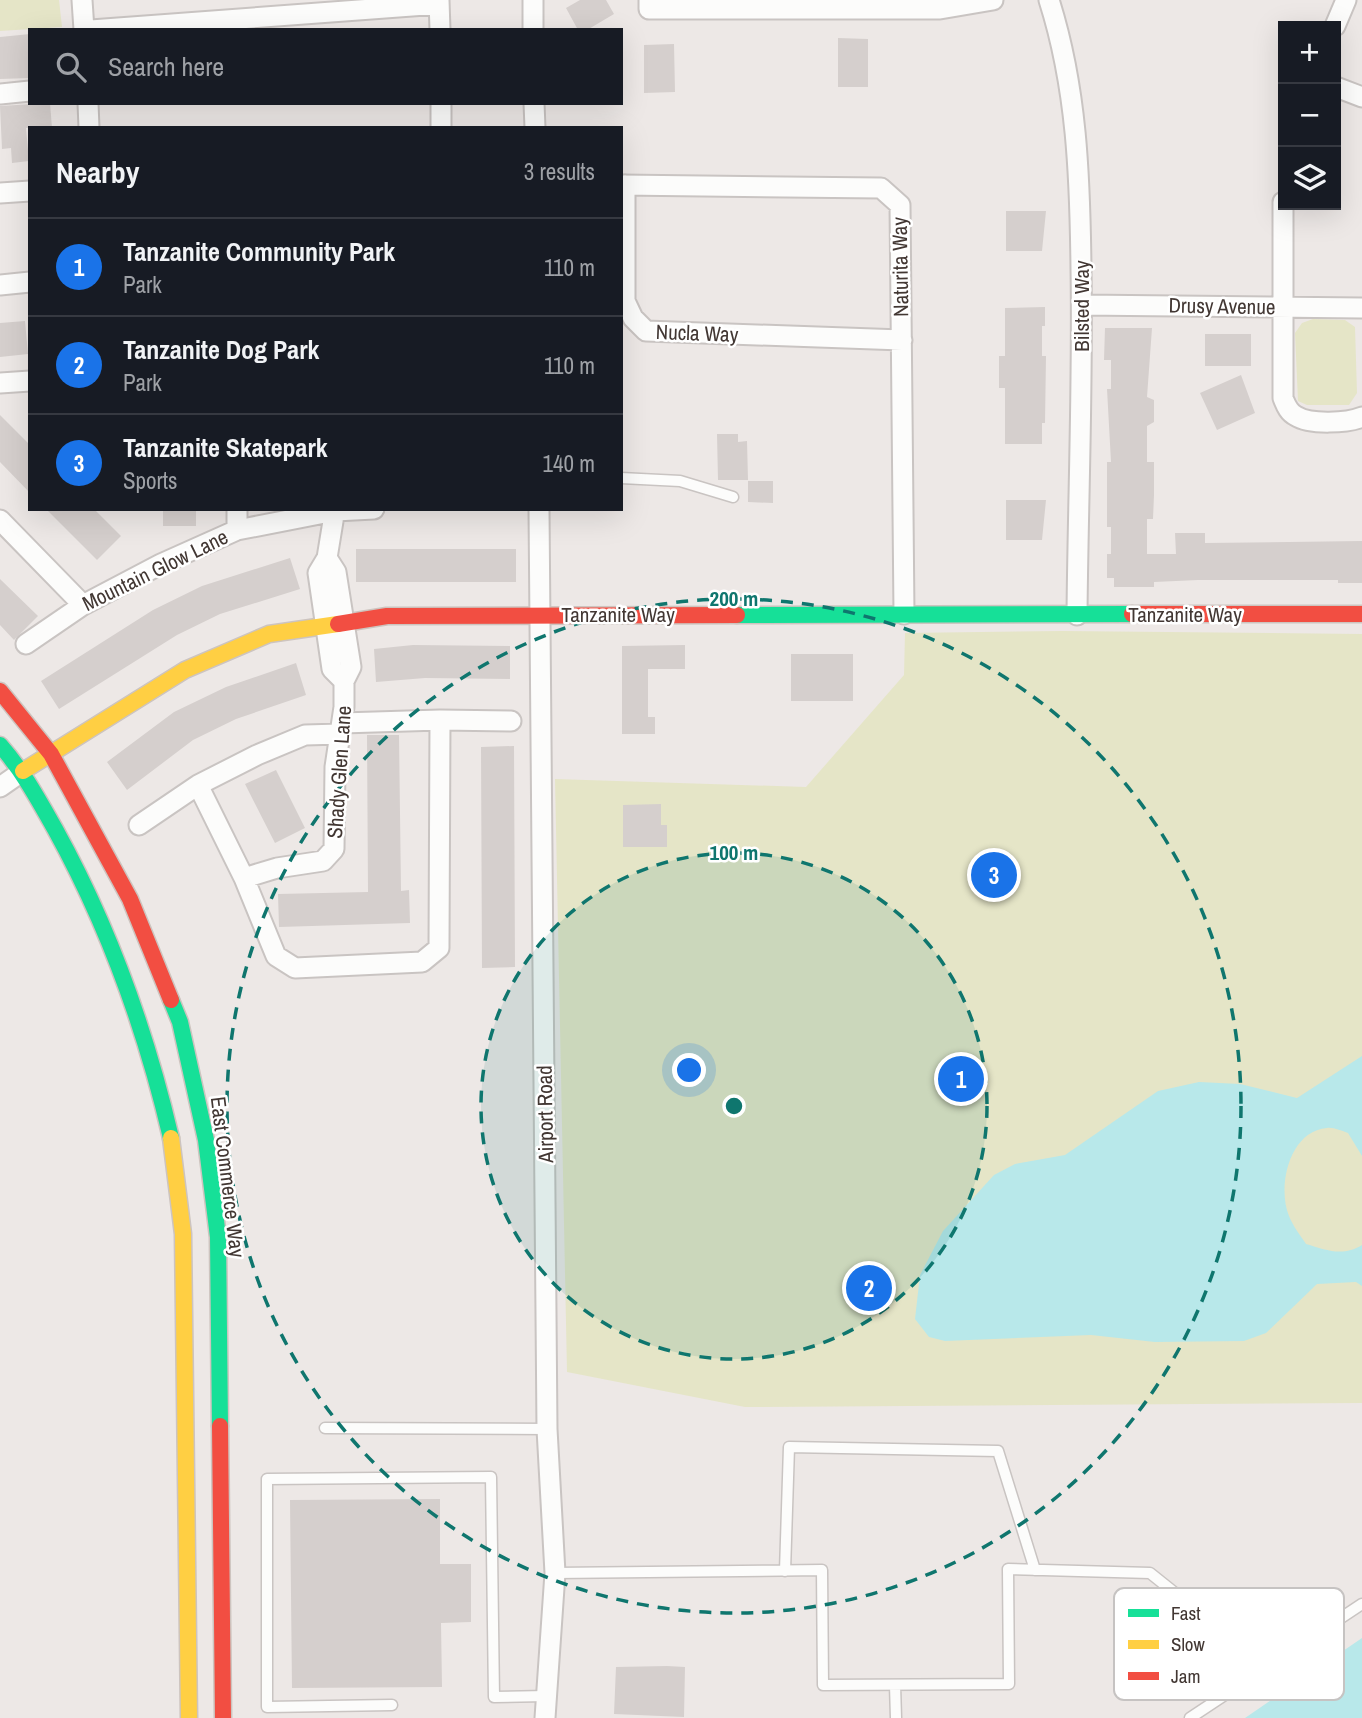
<!DOCTYPE html>
<html lang="en">
<head>
<meta charset="utf-8">
<style>
  :root { --surface:#171b24; --page:#242831; --text:#f1f3f6; --muted:#9ea1a6; --line:#363941; --accent:#1a73e8 }
  body { margin:0; font-family:"Archivo Narrow",sans-serif; background:var(--page); color:var(--text) }
  .controls { position:absolute; right:21px; top:21px; display:grid; overflow:hidden; border-radius:0px; box-shadow:0 7px 28px #0002 }
  .controls button { width:63px; height:63px; display:grid; place-items:center; padding:0; border:0; border-bottom:2px solid var(--line); background:var(--surface); color:var(--text); font:35px sans-serif }
  .you { position:absolute; left:690px; top:1071px; width:24px; height:24px; margin:-18px; border:5px solid #fff; border-radius:50%; background:#1a73e8; box-shadow:0 0 0 10px #1a73e833 }
  .badge { display:grid; place-items:center; width:46px; height:46px; border-radius:50%; background:var(--accent); color:#fff; font-size:23px; font-weight:700 }
  .pin { position:absolute; translate:-50% -50%; border:4px solid #fff; box-shadow:0 2px 7px #0006 }
  .list { margin:0; padding:0; list-style:none }
  h2 { display:flex; justify-content:space-between; align-items:center; height:91px; margin:0; padding:0 28px; font-size:30px }
  h2 small { font-size:23px; font-weight:400; color:var(--muted) }
  .list li { display:grid; grid-template-columns:46px 1fr auto; gap:21px; align-items:center; box-sizing:border-box; height:98px; padding:0 28px; border-top:2px solid var(--line) }
  .list b { display:block; font-size:26px; white-space:nowrap }
  .list p { margin:0; font-size:23px; white-space:nowrap; color:var(--muted) }
  .list em { font-size:23px; font-style:normal; color:var(--muted) }
  .icon { flex:none; width:38px; height:38px; fill:none; stroke:currentColor; stroke-width:2; stroke-linecap:round; stroke-linejoin:round }
  .map { position:relative; flex:none; width:1362px; height:1718px; overflow:hidden }
  .search { position:absolute; background:var(--surface); box-shadow:0 7px 28px #0002; left:28px; top:28px; width:595px; height:77px; display:flex; align-items:center; gap:18px; box-sizing:border-box; padding:0 24px; border-radius:0px; color:var(--muted); font-size:26px }
  .panel { position:absolute; background:var(--surface); box-shadow:0 7px 28px #0002; left:28px; top:126px; width:595px; height:385px; border-radius:0px }
  .map>svg:first-child { display:block }
  .green { fill:#e5e5c7 }
  .water { fill:#b8e8ea }
  .building { fill:#d5cfcd }
  .lines { fill:none; stroke-linecap:round; stroke-linejoin:round }
  .lane-casing { stroke:#c9c4c2; stroke-width:13 }
  .street-casing { stroke:#c9c4c2; stroke-width:23 }
  .fast-casing { stroke:#cdc4bf; stroke-width:19 }
  .slow-casing { stroke:#cdc4bf; stroke-width:19 }
  .jam-casing { stroke:#cdc4bf; stroke-width:19 }
  .lane { stroke:#fcfcfb; stroke-width:10 }
  .street { stroke:#fcfcfb; stroke-width:19 }
  .fast { stroke:#16e098; stroke-width:16 }
  .slow { stroke:#ffcf43; stroke-width:16 }
  .jam { stroke:#f24e42; stroke-width:16 }
  .ring { fill:none; stroke:#0f766e; stroke-width:3.5; stroke-dasharray:12 9 }
  .labels { text-anchor:middle; dominant-baseline:central; stroke-width:5; stroke-linejoin:round; paint-order:stroke }
  .street-label { font-size:21px; fill:#423733; stroke:#fff }
  .key { fill:#fff; stroke:#c6c3c2; stroke-width:2 }
  .key-label { font-size:19px; fill:#423733 }
  .centre { fill:#0f766e; stroke:#fff; stroke-width:3.5 }
  .ring-label { font-size:21px; text-anchor:middle; font-weight:bold; fill:#0f766e; stroke:#fff; stroke-width:5; stroke-linejoin:round; paint-order:stroke }
</style>
</head>
<body>
<div class="map">
<svg width="1362" height="1718" viewBox="0 0 1362 1718">
  <rect width="100%" height="100%" fill="#ede8e6"/>
  <path class="green" d="M 0,0 L 59,0 L 62,27 L 0,31 Z
    M 1313,319 L 1345,320 L 1355,327 L 1357,393 L 1349,405 L 1307,405 L 1298,401 L 1295,333 L 1302,323 Z
    M 1062,631 L 1362,634 L 1362,1403 L 745,1407 L 567,1372 L 555,779 L 806,787 L 904,675 L 905,633 Z"/>
  <path class="water" d="M 1362,1056 L 1362,1156 L 1348,1133 C 1342,1131 1333,1127 1327,1128 C 1289,1131 1277,1187 1289,1216 C 1293,1226 1300,1235 1306,1244 C 1326,1250 1343,1257 1362,1245 L 1362,1286 L 1356,1282 L 1317,1284 L 1266,1333 L 1244,1341 L 1155,1342 L 1091,1335 L 945,1341 L 929,1337 L 915,1319 L 920,1275 L 943,1231 L 994,1175 L 1015,1164 L 1065,1155 L 1158,1091 L 1199,1082 L 1240,1084 L 1297,1098 Z
    M 1362,1638 L 1362,1718 L 1245,1718 Z"/>
  <path class="building" d="M 580,0 L 606,0 L 614,14 L 587,30 L 578,30 L 566,8 Z
    M 30,34 L 30,78 L 0,79 L 0,37 Z
    M 838,38 L 868,39 L 868,87 L 838,87 Z
    M 674,44 L 675,92 L 644,93 L 644,45 Z
    M 50,103 L 52,128 L 26,128 L 29,161 L 12,163 L 11,148 L 2,149 L 0,106 Z
    M 1006,211 L 1046,211 L 1042,251 L 1006,251 Z
    M 1045,307 L 1045,326 L 1042,326 L 1042,356 L 1046,356 L 1045,423 L 1042,423 L 1042,444 L 1005,444 L 1005,388 L 999,388 L 999,356 L 1005,356 L 1005,308 Z
    M 25,321 L 28,354 L 0,357 L 0,323 Z
    M 1105,328 L 1152,328 L 1147,397 L 1154,400 L 1154,422 L 1147,426 L 1147,462 L 1154,462 L 1154,495 L 1153,519 L 1147,519 L 1147,554 L 1176,554 L 1175,533 L 1205,533 L 1205,543 L 1362,541 L 1362,583 L 1338,583 L 1338,580 L 1198,580 L 1154,582 L 1154,587 L 1114,587 L 1114,578 L 1107,578 L 1107,554 L 1111,554 L 1111,527 L 1107,527 L 1107,462 L 1111,462 L 1107,389 L 1111,389 L 1111,360 L 1104,360 Z
    M 1205,334 L 1251,334 L 1251,366 L 1205,366 Z
    M 1241,375 L 1255,413 L 1217,430 L 1200,393 Z
    M 0,415 L 30,445 L 30,493 L 0,462 Z
    M 717,434 L 738,434 L 738,442 L 747,441 L 748,480 L 718,480 Z
    M 748,481 L 773,481 L 773,503 L 748,502 Z
    M 1006,500 L 1046,500 L 1042,540 L 1006,540 Z
    M 46,509 L 94,509 L 121,536 L 97,560 Z
    M 163,509 L 196,509 L 196,526 L 163,526 Z
    M 356,549 L 516,549 L 516,582 L 356,582 Z
    M 290,558 L 300,589 L 220,614 L 177,635 L 59,709 L 41,681 L 153,610 L 202,586 Z
    M 0,579 L 38,616 L 14,640 L 0,625 Z
    M 413,645 L 510,646 L 510,679 L 425,678 L 376,682 L 374,649 Z
    M 685,645 L 685,669 L 648,669 L 648,717 L 655,717 L 655,734 L 622,734 L 622,646 Z
    M 791,654 L 853,654 L 853,701 L 791,701 Z
    M 296,663 L 306,695 L 236,719 L 193,740 L 127,790 L 107,762 L 174,712 L 226,687 Z
    M 367,735 L 399,735 L 401,891 L 409,890 L 410,923 L 279,927 L 278,894 L 368,892 Z
    M 514,746 L 515,967 L 482,968 L 481,747 Z
    M 276,770 L 305,828 L 275,843 L 245,784 Z
    M 661,804 L 661,825 L 667,825 L 667,847 L 623,847 L 623,805 Z
    M 440,1499 L 440,1564 L 471,1564 L 471,1622 L 441,1623 L 442,1687 L 292,1688 L 290,1500 Z
    M 667,1666 L 685,1667 L 684,1717 L 614,1714 L 616,1667 Z"/>
  <g class="lines">
    <g class="lane-casing">
      <path id="lane" d="M 621,478 L 680,481 L 733,497
        M 325,1428 L 547,1429
        M 785,1571 L 789,1447 L 998,1451 L 1035,1570
        M 555,1573 L 822,1570 L 823,1685 L 1009,1684 L 1008,1569 L 1150,1573 L 1180,1597 L 1182,1677
        M 895,1685 L 896,1718
        M 392,1705 L 267,1707 L 267,1479 L 491,1477 L 494,1697 L 546,1696
        M 1190,1718 L 1362,1604"/>
    </g>
    <g class="street-casing">
      <path id="street" d="M 82,0 L 84,30
        M 439,0 L 440,30
        M 533,0 L 533,30
        M 649,0 L 649,9 L 940,9 L 993,0
        M 1049,0 C 1077,88 1080,177 1081,269 C 1083,384 1078,500 1077,615
        M 1335,26 L 1346,0
        M 91,30 L 439,4
        M 1336,87 L 1362,97
        M 0,94 L 30,91
        M 88,103 L 89,128
        M 441,103 L 441,128
        M 534,103 L 535,128
        M 621,185 L 881,188 L 900,205 L 904,614
        M 625,185 L 625,301 L 633,318 L 646,331 L 902,340
        M 0,193 L 30,191
        M 1283,202 L 1283,398 C 1286,405 1288,412 1296,416 C 1310,425 1348,423 1362,417
        M 0,285 L 30,282
        M 1082,305 L 1362,308
        M 0,383 L 30,381
        M 237,509 L 237,530
        M 335,509 L 327,558 L 318,573 L 332,669 L 344,681
        M 539,509 L 547,1429 L 555,1573 L 545,1718
        M 0,520 L 83,605
        M 26,644 L 83,605 L 161,564 L 237,530 L 335,511 L 374,509
        M 342,723 L 440,720
        M 198,785 L 257,755 L 305,735 L 340,734
        M 0,787 L 23,771
        M 139,825 L 198,785 L 244,878 L 276,956 L 295,968 L 422,962 L 439,948 L 440,720 L 511,721
        M 244,878 L 277,868 L 323,861 L 334,849 L 335,767 L 344,707 L 344,681 L 351,667 L 336,572 L 327,558"/>
    </g>
    <g class="fast-casing">
      <path id="fast" d="M 737,615 L 1132,614
        M 0,745 C 23,771 38,799 55,829 C 108,925 146,1031 171,1138
        M 171,1000 L 180,1022 L 206,1140 L 218,1237 L 220,1426"/>
    </g>
    <g class="slow-casing">
      <path id="slow" d="M 23,771 L 185,670 L 269,634 L 338,624
        M 171,1138 L 183,1234 L 189,1718"/>
    </g>
    <g class="jam-casing">
      <path id="jam" d="M 1132,614 L 1362,614
        M 338,624 L 387,616 L 737,615
        M 0,691 L 51,754 L 130,899 L 171,1000
        M 220,1426 L 223,1718"/>
    </g>
    <use href="#lane" class="lane"/>
    <use href="#street" class="street"/>
    <use href="#fast" class="fast"/>
    <use href="#slow" class="slow"/>
    <use href="#jam" class="jam"/>
  </g>
  <circle cx="734" cy="1106" r="253" fill="#0f766e" fill-opacity=".12"/>
  <g class="ring">
    <circle cx="734" cy="1106" r="253"/>
    <circle cx="734" cy="1106" r="507"/>
  </g>
  <g class="labels">
    <g class="street-label">
      <text transform="translate(900 267) rotate(-91)">Naturita Way</text>
      <text transform="translate(1081 306) rotate(-90)">Bilsted Way</text>
      <text transform="translate(1222 306) rotate(1)">Drusy Avenue</text>
      <text transform="translate(697 333) rotate(2)">Nucla Way</text>
      <text transform="translate(155 570) rotate(-26)">Mountain Glow Lane</text>
      <text x="618" y="614">Tanzanite Way</text>
      <text x="1185" y="614">Tanzanite Way</text>
      <text transform="translate(339 772) rotate(-86)">Shady Glen Lane</text>
      <text transform="translate(545 1114) rotate(-91)">Airport Road</text>
      <text transform="translate(228 1177) rotate(83)">East Commerce Way</text>
    </g>
  </g>
  <rect x="1114" y="1588" width="230" height="112" rx="10" class="key"/>
  <rect x="1128" y="1609" width="31" height="8" fill="#16e098"/>
  <rect x="1128" y="1640" width="31" height="9" fill="#ffcf43"/>
  <rect x="1128" y="1672" width="31" height="8" fill="#f24e42"/>
  <g class="key-label">
    <text x="1171" y="1620">Fast</text>
    <text x="1171" y="1651">Slow</text>
    <text x="1171" y="1683">Jam</text>
  </g>
  <circle cx="734" cy="1106" r="10" class="centre"/>
  <g class="ring-label">
    <text x="734" y="606">200 m</text>
    <text x="734" y="860">100 m</text>
  </g>
</svg>
<div class="controls">
<button>+</button>
<button>−</button>
<button><svg class="icon" aria-label="layers" viewBox="0 0 24 24"><path d="M12 4l9 5-9 5-9-5zM3 14l9 5 9-5"/></svg></button>
</div>
<div class="you"></div>
<div class="pin badge" style="left:961px;top:1079px">1</div>
<div class="pin badge" style="left:869px;top:1288px">2</div>
<div class="pin badge" style="left:994px;top:875px">3</div>
<div class="search"><svg class="icon" aria-label="search" viewBox="0 0 24 24"><circle cx="10" cy="10" r="6"/><path d="M15 15l6 6"/></svg>Search here</div>
<section class="panel">
<h2>Nearby<small>3 results</small></h2>
<ul class="list">
<li><span class="badge">1</span><div><b>Tanzanite Community Park</b><p>Park</p></div><em>110 m</em></li>
<li><span class="badge">2</span><div><b>Tanzanite Dog Park</b><p>Park</p></div><em>110 m</em></li>
<li><span class="badge">3</span><div><b>Tanzanite Skatepark</b><p>Sports</p></div><em>140 m</em></li>
</ul>
</section>
</div>
</body>
</html>
